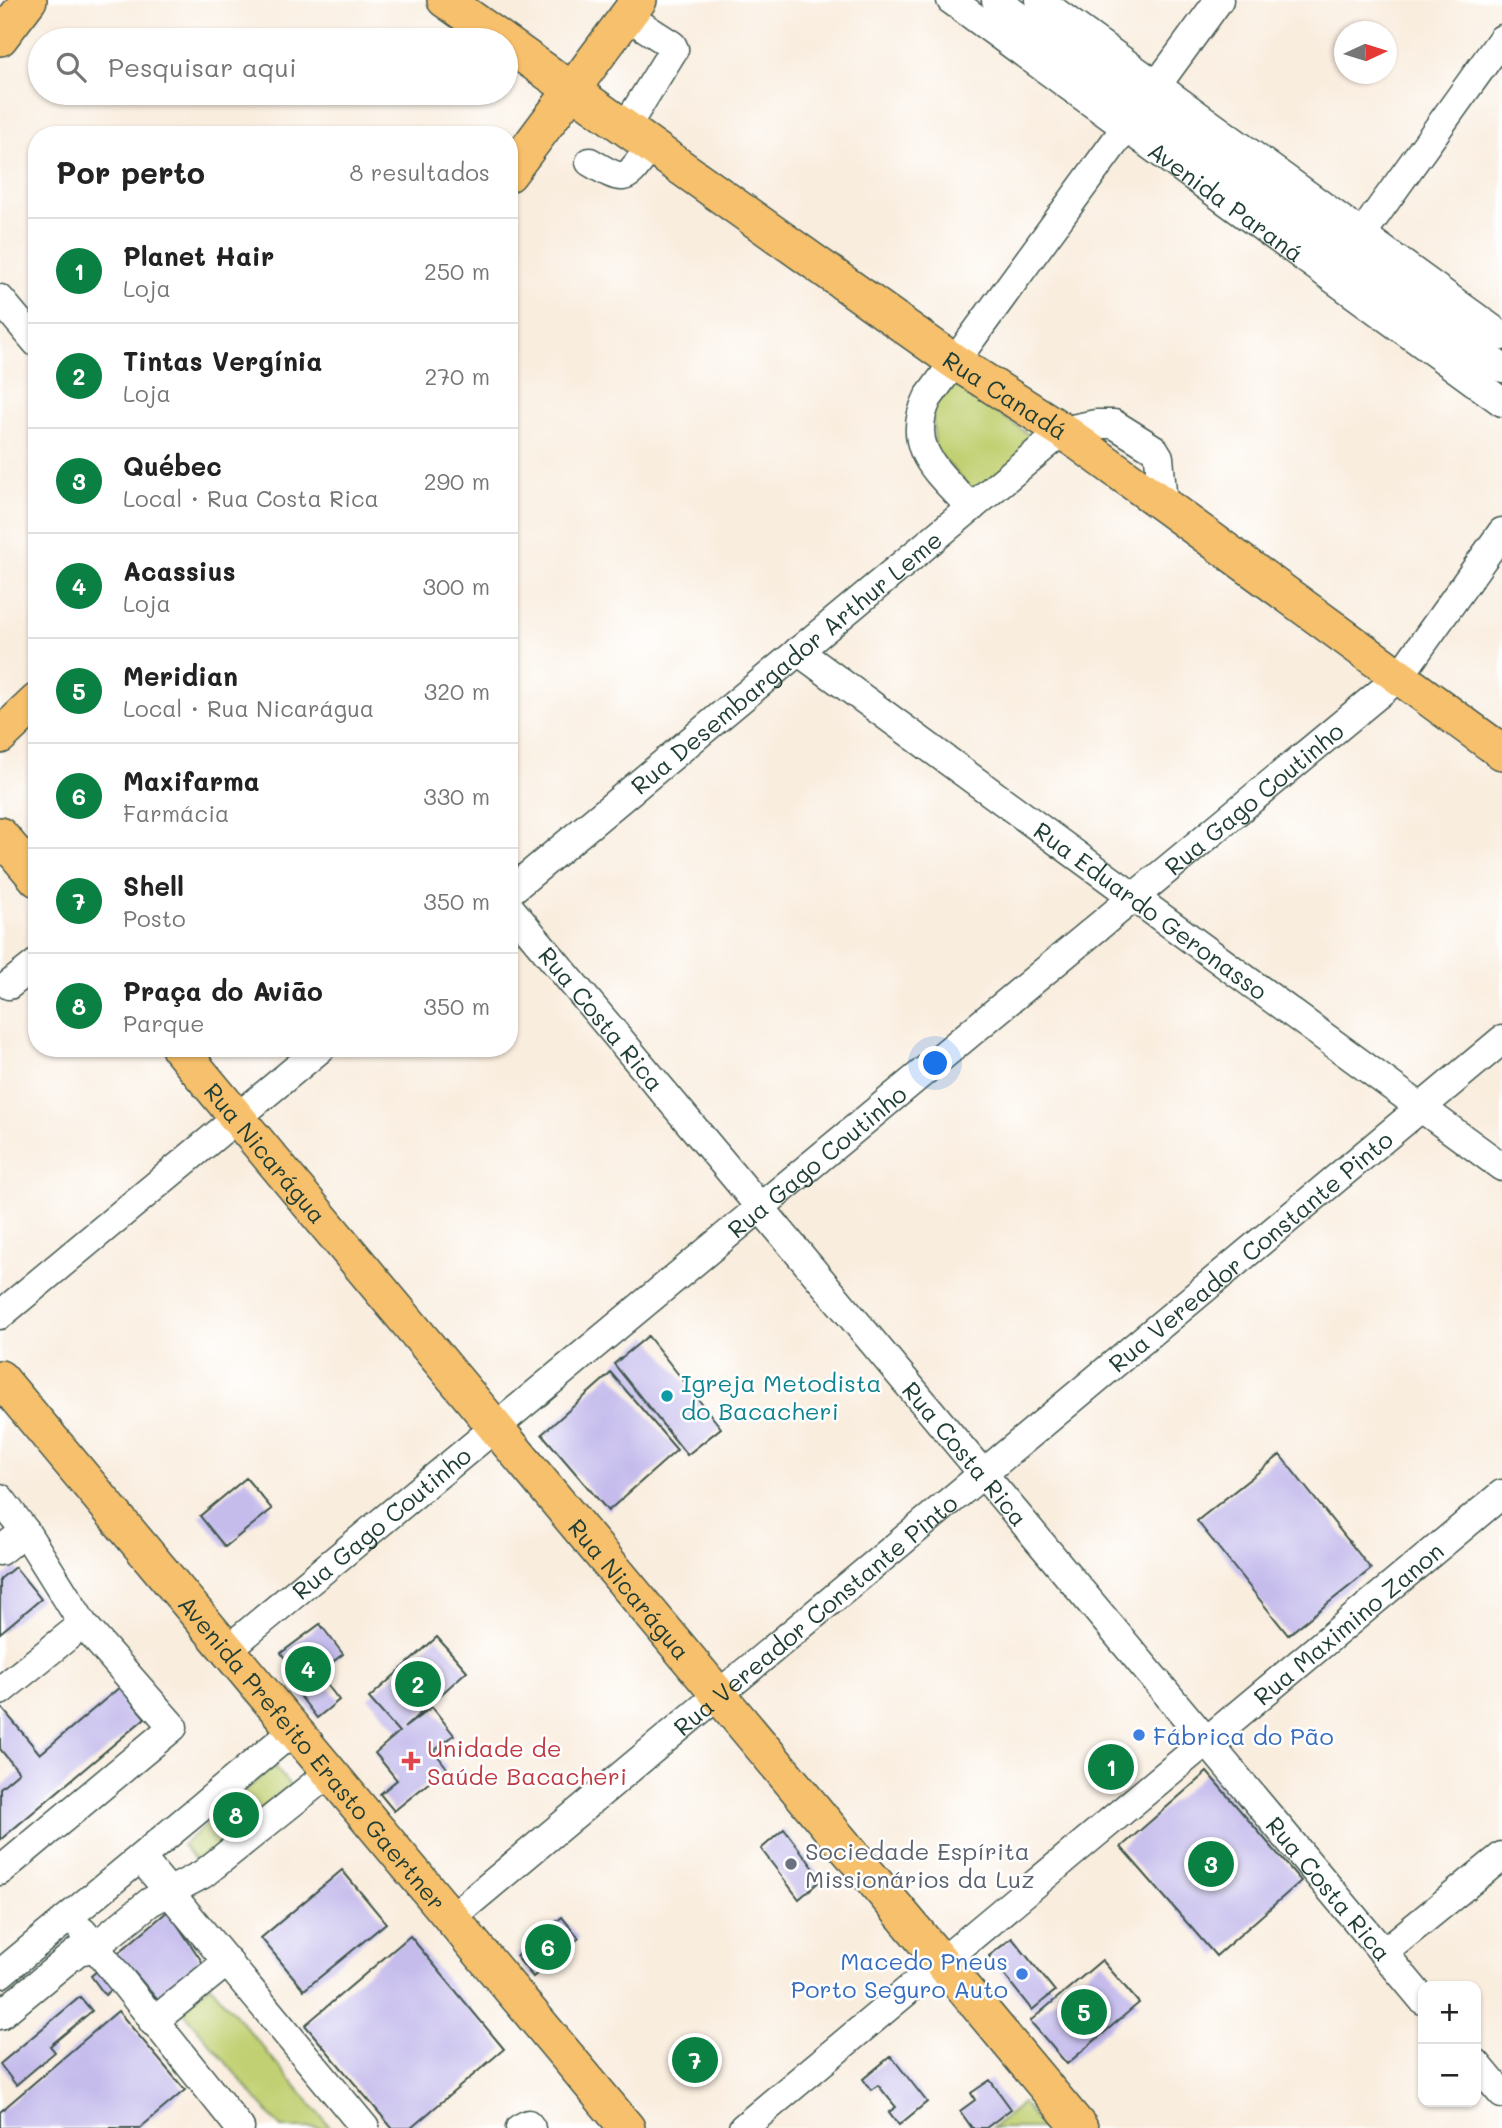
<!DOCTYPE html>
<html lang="pt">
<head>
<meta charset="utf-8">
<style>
  :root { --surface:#fff; --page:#f2f2f2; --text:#222; --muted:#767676; --line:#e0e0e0; --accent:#0b8043 }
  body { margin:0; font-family:Mali,sans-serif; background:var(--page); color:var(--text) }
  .controls { position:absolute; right:21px; bottom:21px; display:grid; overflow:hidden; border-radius:14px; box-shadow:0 2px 5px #0004 }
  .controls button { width:63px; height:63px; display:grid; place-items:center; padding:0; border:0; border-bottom:2px solid var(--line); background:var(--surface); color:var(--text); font:35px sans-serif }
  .compass { position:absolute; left:1334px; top:21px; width:63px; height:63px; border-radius:50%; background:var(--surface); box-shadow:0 2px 5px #0004; rotate:86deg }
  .you { position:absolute; left:936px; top:1064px; width:24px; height:24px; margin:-18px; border:5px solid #fff; border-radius:50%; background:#1a73e8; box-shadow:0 0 0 10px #1a73e833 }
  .badge { display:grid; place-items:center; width:46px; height:46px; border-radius:50%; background:var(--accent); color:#fff; font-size:23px; font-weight:700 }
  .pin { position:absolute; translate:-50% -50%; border:4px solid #fff; box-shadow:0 2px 7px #0006 }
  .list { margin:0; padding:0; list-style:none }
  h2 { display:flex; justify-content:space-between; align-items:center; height:91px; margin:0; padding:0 28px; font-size:30px }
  h2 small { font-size:23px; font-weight:400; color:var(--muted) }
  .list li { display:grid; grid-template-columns:46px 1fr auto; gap:21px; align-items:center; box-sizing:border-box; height:105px; padding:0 28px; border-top:2px solid var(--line) }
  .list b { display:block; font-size:26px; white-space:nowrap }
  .list p { margin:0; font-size:23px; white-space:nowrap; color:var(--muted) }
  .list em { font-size:23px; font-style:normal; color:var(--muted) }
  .icon { flex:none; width:38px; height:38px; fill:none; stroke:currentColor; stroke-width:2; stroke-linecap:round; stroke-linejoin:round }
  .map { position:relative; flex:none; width:1502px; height:2128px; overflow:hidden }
  .search { position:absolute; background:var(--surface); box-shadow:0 2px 5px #0004; left:28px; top:28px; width:490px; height:77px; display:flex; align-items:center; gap:18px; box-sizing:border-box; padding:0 24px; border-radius:38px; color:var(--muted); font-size:26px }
  .panel { position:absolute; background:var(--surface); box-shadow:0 2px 5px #0004; left:28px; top:126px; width:490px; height:931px; border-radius:28px }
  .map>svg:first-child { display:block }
  .green { fill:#c1d072; stroke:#708653; stroke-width:2 }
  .building { fill:#c5bcec }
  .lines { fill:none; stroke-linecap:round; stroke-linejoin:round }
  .minor-casing { stroke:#40574e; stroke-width:31 }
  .major-casing { stroke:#40574e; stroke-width:38 }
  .minor { stroke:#fff; stroke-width:28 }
  .major { stroke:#f7c06c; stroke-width:35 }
  .culture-dot { fill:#0f9aa8; stroke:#fff; stroke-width:2.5 }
  .shop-dot { fill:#3f7fe0; stroke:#fff; stroke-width:2.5 }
  .health-dot { fill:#e0444e; stroke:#fff; stroke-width:2.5 }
  .worship-dot { fill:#6b7280; stroke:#fff; stroke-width:2.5 }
  .labels { text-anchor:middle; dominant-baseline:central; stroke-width:5; stroke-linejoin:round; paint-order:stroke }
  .street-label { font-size:24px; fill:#1f3d34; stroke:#fff }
  .culture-label { font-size:24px; fill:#0d838f; stroke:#fff; text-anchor:start }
  .shop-label { font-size:24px; fill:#366cbe; stroke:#fff; text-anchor:start }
  .health-label { font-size:24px; fill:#be3a42; stroke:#fff; text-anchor:start }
  .worship-label { font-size:24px; fill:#5b616d; stroke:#fff; text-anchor:start }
</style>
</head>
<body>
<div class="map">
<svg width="1502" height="2128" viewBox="0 0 1502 2128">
  <rect width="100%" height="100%" fill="#fff"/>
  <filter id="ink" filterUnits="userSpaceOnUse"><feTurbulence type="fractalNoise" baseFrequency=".0143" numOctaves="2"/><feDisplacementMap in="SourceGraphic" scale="14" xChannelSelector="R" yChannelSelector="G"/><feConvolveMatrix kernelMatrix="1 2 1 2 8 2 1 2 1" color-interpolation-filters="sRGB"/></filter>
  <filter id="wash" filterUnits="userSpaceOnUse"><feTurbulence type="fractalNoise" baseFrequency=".00686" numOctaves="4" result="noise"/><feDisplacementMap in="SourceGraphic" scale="28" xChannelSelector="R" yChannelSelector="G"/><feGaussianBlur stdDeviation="1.57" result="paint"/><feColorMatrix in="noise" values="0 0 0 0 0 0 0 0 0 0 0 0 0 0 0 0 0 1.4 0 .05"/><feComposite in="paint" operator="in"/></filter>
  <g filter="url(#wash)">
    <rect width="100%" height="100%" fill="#f9edde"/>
    <path class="green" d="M 953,381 L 1039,442 L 976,494 L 935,450 L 932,409 Z
      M 274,1766 L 290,1785 L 198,1863 L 182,1845 Z
      M 210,1985 L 331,2128 L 281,2128 L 181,2009 Z
      M 1023,2103 L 1042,2128 L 992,2128 Z"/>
    <g id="blocks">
      <path class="building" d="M 648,1336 L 721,1428 L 687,1455 L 614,1364 Z
        M 611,1373 L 677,1450 L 608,1511 L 542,1434 Z
        M 1280,1455 L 1371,1569 L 1288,1635 L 1197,1521 Z
        M 246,1478 L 272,1509 L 225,1547 L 200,1516 Z
        M 15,1567 L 41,1599 L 0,1633 L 0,1579 Z
        M 320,1624 L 343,1654 L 304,1684 L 281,1653 Z
        M 437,1637 L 467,1671 L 404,1728 L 432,1707 L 454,1735 L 434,1751 L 447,1768 L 394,1811 L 380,1794 L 397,1780 L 375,1753 L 399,1732 L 369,1698 Z
        M 322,1678 L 339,1700 L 317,1718 L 300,1696 Z
        M 120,1687 L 145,1718 L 0,1840 L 0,1788 L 19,1772 L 0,1749 L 0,1709 L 2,1708 L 40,1754 Z
        M 1207,1772 L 1301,1881 L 1216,1956 L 1121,1847 Z
        M 784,1829 L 822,1879 L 799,1899 L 761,1849 Z
        M 342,1870 L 386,1923 L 304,1990 L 261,1938 Z
        M 168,1911 L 205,1966 L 160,2003 L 134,1972 L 105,1995 L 91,1976 Z
        M 562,1917 L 579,1938 L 533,1977 L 516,1956 Z
        M 410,1936 L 504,2049 L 411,2128 L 392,2128 L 305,2025 Z
        M 1012,1938 L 1055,1991 L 1032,2010 L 989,1956 Z
        M 1102,1960 L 1139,2003 L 1067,2064 L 1030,2021 Z
        M 80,1997 L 92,2011 L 50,2046 L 55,2052 L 16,2085 L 0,2064 Z
        M 118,2011 L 185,2090 L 140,2128 L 0,2128 L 0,2112 Z
        M 891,2056 L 927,2102 L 899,2125 L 889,2112 L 896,2107 L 878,2085 L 871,2090 L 863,2079 Z
        M 990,2080 L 1011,2109 L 986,2128 L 972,2128 L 960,2111 L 975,2100 L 971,2093 Z"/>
    </g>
  </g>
  <g filter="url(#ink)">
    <use href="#blocks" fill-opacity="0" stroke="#40574e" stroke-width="2"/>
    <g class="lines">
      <g class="minor-casing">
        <g id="minor">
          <path id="s1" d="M 951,0 L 1502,402"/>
          <path d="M 996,0 L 1502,368"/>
          <path d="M 1039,0 L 1502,336"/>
          <path d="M 1157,85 L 1219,0"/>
          <path d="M 625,128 L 674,49 L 672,45 L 627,16"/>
          <path d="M 590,162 C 629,185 625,180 651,146"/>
          <path d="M 1362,234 L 1502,39"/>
          <path d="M 0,299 L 37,343"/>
          <path d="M 971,508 C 940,473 903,449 928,398 L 1126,127"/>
          <path id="s2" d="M 798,651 L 1502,1167"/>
          <path id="s3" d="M 509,892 L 1063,431 L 1096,424 L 1114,424 L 1154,449 L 1159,457 L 1163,504"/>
          <path id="s4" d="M 509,907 L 1423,2000"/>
          <path d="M 9,985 L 37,963"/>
          <path d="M 0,1315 L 321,1048"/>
          <path d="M 0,1498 L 25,1531 L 83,1624 L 173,1727 L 0,1871"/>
          <path d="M 0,1551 L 25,1531"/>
          <path id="s5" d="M 227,1650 L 1399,677 L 1502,532"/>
          <path d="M 0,1691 L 83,1624"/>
          <path d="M 141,1858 L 365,2128"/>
          <path id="s6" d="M 451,1918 L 1502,1040"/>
          <path d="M 83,1932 L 240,2128"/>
          <path d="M 1383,1953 L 1502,1856"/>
          <path d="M 0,1974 L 294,1730"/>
          <path d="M 0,2015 L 78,1951 L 93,1948 L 150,1902 L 203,1874 L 330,1772"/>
          <path d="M 153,2022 L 228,1961"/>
          <path d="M 1476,2063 L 1502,2094"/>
          <path d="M 520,2128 L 528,2124 L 531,2128"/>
          <path id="s7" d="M 743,2128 L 1502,1494"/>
        </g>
      </g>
      <g class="major-casing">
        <g id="major">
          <path d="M 445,0 L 502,40"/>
          <path d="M 0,38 L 29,0"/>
          <path id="s8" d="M 506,43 L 955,362 L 1063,431 L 1502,752"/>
          <path d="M 509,174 L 639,0"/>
          <path d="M 0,736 L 37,701"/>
          <path d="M 0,835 L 37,879"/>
          <path id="s9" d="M 179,1048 L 1080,2128"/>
          <path id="s10" d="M 0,1378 L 627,2128"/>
        </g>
      </g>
      <use href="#minor" class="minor"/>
      <use href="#major" class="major"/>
    </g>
  </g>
  <circle class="culture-dot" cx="667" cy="1396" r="7"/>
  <g class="shop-dot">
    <circle cx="1139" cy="1735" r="7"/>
    <circle cx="1022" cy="1974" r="7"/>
  </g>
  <path class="health-dot" d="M407.5 1750.5h7v7h7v7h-7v7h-7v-7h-7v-7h7z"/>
  <circle class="worship-dot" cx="791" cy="1864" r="7"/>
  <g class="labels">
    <g class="street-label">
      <text stroke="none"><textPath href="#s1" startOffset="341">Avenida Paraná</textPath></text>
      <text stroke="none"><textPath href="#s8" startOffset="611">Rua Canadá</textPath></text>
      <text stroke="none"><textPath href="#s3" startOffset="360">Rua Desembargador Arthur Leme</textPath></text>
      <text stroke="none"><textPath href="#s5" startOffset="1334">Rua Gago Coutinho</textPath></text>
      <text stroke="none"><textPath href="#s2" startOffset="438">Rua Eduardo Geronasso</textPath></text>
      <text stroke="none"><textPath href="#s4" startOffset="145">Rua Costa Rica</textPath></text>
      <text stroke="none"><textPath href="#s9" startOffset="136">Rua Nicarágua</textPath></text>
      <text stroke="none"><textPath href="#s5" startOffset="766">Rua Gago Coutinho</textPath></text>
      <text stroke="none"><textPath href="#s6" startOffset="1041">Rua Vereador Constante Pinto</textPath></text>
      <text stroke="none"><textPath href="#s4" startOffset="712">Rua Costa Rica</textPath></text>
      <text stroke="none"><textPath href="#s5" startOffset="200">Rua Gago Coutinho</textPath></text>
      <text stroke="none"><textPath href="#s9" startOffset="704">Rua Nicarágua</textPath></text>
      <text stroke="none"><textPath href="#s6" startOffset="474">Rua Vereador Constante Pinto</textPath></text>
      <text stroke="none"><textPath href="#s7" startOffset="788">Rua Maximino Zanon</textPath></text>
      <text stroke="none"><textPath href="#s10" startOffset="488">Avenida Prefeito Erasto Gaertner</textPath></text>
      <text stroke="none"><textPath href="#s4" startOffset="1279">Rua Costa Rica</textPath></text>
    </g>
    <g class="culture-label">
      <text x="681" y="1382">Igreja Metodista<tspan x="681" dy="28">do Bacacheri</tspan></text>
    </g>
    <g class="shop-label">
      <text x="1153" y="1735">Fábrica do Pão</text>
      <text x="1008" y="1960" text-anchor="end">Macedo Pneus<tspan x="1008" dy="28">Porto Seguro Auto</tspan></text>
    </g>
    <g class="health-label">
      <text x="427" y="1747">Unidade de<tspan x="427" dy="28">Saúde Bacacheri</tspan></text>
    </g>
    <g class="worship-label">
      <text x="805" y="1850">Sociedade Espírita<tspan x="805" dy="28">Missionários da Luz</tspan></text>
    </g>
  </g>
</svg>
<div class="controls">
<button>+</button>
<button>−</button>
</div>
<svg class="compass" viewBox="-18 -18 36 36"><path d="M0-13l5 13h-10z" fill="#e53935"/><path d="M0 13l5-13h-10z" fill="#767676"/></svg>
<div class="you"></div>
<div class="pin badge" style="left:1111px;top:1767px">1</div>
<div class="pin badge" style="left:418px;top:1684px">2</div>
<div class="pin badge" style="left:1211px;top:1864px">3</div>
<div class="pin badge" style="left:308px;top:1669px">4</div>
<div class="pin badge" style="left:1084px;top:2012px">5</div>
<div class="pin badge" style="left:548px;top:1947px">6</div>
<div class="pin badge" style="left:695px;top:2060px">7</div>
<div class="pin badge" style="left:236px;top:1815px">8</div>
<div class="search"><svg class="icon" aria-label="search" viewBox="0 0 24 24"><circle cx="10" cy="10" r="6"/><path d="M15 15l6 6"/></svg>Pesquisar aqui</div>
<section class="panel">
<h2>Por perto<small>8 resultados</small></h2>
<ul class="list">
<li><span class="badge">1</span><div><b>Planet Hair</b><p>Loja</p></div><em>250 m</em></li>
<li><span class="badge">2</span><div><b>Tintas Vergínia</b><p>Loja</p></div><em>270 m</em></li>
<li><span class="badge">3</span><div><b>Québec</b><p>Local · Rua Costa Rica</p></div><em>290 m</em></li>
<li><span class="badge">4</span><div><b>Acassius</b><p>Loja</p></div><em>300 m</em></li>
<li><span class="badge">5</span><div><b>Meridian</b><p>Local · Rua Nicarágua</p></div><em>320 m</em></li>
<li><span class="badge">6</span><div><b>Maxifarma</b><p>Farmácia</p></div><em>330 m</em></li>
<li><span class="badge">7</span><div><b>Shell</b><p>Posto</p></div><em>350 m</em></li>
<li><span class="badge">8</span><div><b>Praça do Avião</b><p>Parque</p></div><em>350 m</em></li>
</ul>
</section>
</div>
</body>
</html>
